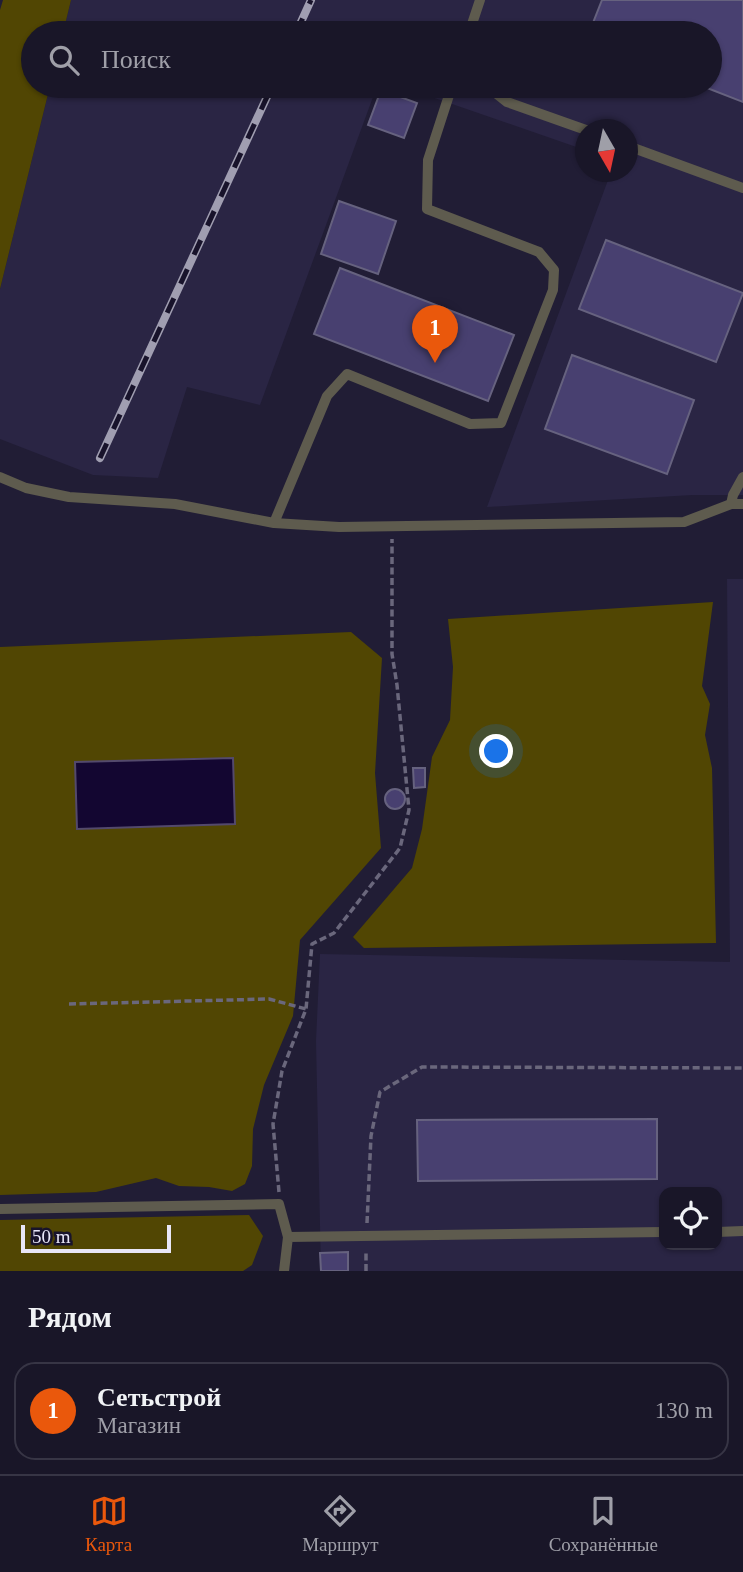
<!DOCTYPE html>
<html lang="ru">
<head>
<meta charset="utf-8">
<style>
  :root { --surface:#191628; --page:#262334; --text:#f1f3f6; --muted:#9f9fa8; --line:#373545; --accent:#ea580c }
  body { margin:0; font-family:Georgia,serif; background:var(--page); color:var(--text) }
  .controls { position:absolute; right:21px; bottom:21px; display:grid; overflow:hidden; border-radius:14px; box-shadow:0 2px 5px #0004 }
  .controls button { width:63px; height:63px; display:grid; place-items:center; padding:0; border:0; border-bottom:2px solid var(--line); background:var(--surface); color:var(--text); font:35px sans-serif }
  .compass { position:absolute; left:575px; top:119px; width:63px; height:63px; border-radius:50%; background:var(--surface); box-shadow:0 2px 5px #0004; rotate:171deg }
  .scale { position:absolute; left:21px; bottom:18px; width:150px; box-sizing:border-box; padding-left:7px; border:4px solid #e8e6f7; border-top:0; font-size:19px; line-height:24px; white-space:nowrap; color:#e8e6f7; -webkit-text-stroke:5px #18132b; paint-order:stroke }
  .you { position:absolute; left:497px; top:752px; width:24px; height:24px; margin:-18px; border:5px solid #fff; border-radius:50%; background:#1a73e8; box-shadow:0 0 0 10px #1a73e833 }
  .badge { display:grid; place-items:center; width:46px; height:46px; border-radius:50%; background:var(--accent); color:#fff; font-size:23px; font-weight:700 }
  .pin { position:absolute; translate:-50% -58px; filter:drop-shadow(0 2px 4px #0008) }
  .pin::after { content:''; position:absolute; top:37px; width:24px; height:21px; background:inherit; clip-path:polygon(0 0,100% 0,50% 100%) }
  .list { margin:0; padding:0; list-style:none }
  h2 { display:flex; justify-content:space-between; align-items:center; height:91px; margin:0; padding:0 28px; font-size:30px }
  h2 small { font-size:23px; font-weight:400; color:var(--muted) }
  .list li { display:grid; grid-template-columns:46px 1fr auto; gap:21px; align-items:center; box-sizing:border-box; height:98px; margin:0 14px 14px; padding:0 14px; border:2px solid var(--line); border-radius:21px }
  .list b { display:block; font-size:26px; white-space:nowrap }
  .list p { margin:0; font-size:23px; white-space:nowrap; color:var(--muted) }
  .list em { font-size:23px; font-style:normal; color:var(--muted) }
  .icon { flex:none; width:38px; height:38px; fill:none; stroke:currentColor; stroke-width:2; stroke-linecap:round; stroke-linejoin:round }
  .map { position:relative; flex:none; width:743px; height:1271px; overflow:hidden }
  .search { position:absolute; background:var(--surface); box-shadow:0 2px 5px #0004; left:21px; right:21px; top:21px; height:77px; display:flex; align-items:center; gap:18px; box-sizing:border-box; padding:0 24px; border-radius:38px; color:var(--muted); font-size:26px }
  .sheet { height:203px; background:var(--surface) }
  nav { display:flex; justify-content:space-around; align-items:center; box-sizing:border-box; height:98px; border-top:2px solid var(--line); background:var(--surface); font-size:19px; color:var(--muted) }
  nav a { display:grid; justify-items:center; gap:4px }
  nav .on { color:var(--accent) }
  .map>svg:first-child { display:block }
  .built { fill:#2a2544; fill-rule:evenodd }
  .forest { fill:#514603 }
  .water { fill:#130631; stroke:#53496c; stroke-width:2 }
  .building { fill:#484070; stroke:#66627f; stroke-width:2 }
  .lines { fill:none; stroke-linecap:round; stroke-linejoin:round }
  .path { stroke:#6a677c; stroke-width:3.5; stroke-dasharray:7 3.5; stroke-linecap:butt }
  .service { stroke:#5e5b4e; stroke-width:10 }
  .rail-casing { stroke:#a09eb1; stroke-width:8 }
  .rail { stroke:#18132b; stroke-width:5; stroke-dasharray:16; stroke-linecap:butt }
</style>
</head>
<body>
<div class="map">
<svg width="743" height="1271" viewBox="0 0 743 1271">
  <rect width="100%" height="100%" fill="#211d35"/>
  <path class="built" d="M 71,0 L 743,0 L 743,495 L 692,495 L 487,507 L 611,172 L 628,172 L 628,130 L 586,130 L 585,150 L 400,86 L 710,86 L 710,33 L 63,33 Z
    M 50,86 L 377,86 L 260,405 L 187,387 L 158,478 L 93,475 L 0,439 L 0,289 Z
    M 727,579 L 743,579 L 743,1271 L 321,1271 L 316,1041 L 320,954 L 730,962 ZM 664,1192 L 717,1192 L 717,1245 L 664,1245 Z"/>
  <path class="forest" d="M 3,0 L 71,0 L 63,33 L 33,33 L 33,86 L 50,86 L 0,289 L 0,10 Z
    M 713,602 L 702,686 L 710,704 L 705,735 L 712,768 L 716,943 L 364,948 L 353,937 L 412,868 L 422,829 L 432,757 L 450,720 L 453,667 L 448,619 Z
    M 351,632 L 382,658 L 375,773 L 381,848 L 300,940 L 293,1016 L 264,1085 L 253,1129 L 252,1166 L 245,1184 L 232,1191 L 209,1187 L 179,1186 L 156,1178 L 96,1192 L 0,1195 L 0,647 Z
    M 249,1215 L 263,1236 L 252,1265 L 243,1271 L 0,1271 L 0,1220 Z"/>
  <path class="water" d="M 233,758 L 235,824 L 77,829 L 75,762 Z"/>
  <path class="building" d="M 602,0 L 743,0 L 743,102 L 702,86 L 710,86 L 710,33 L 589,33 Z
    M 381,90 L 417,103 L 404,138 L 368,125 Z
    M 339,201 L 396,221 L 378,274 L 321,254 Z
    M 606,240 L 743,293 L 716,362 L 579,309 Z
    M 340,268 L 514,335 L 488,401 L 314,334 Z
    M 572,355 L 694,400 L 667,474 L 545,429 Z
    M 413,768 L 425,768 L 425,787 L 414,788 Z
    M385 799a10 10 0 1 1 20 0a10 10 0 1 1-20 0Z
    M 657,1119 L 657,1179 L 418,1181 L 417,1120 Z
    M 348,1252 L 348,1271 L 321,1271 L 320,1253 Z"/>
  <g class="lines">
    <path class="path" d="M 69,1004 L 269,999 L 306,1009
      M 279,1192 L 273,1124 L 282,1071 L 306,1009 L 312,944 L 334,933 L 400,848 L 409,810 L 397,685 L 392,654 L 392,539
      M 367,1223 L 371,1136 L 380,1092 L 422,1067 L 743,1068
      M 366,1271 L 366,1252"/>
    <path class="service" d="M 469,33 L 480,0
      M 487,86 L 507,102 L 586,130
      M 628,146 L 743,188
      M 0,477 L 26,488 L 69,497 L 175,504 L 274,523 L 339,527 L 684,522 L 731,504 L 743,504
      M 731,504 L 733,495 L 743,477
      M 274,523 L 327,396 L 347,374 L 470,424 L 501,423 L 553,290 L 554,270 L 539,252 L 427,209 L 428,160 L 452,86
      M 0,1209 L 279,1204 L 288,1237
      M 717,1232 L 743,1231
      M 284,1271 L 288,1237 L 664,1232"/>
    <g class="rail-casing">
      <path id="rail" d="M 296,33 L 311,0
        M 100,458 L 272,86"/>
    </g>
    <use href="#rail" class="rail"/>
  </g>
</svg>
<div class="controls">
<button><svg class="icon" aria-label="locate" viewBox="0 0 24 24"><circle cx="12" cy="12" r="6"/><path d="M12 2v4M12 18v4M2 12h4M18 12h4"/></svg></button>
</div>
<svg class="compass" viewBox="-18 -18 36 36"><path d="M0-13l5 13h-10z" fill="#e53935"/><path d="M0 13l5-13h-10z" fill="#9f9fa8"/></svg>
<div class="scale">50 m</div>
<div class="you"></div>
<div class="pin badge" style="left:435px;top:363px">1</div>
<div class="search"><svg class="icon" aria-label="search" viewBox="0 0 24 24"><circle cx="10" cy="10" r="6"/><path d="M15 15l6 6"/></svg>Поиск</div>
</div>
<section class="sheet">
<h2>Рядом<small></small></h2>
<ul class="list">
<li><span class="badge">1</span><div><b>Сетьстрой</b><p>Магазин</p></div><em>130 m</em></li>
</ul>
</section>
<nav>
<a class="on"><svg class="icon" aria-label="map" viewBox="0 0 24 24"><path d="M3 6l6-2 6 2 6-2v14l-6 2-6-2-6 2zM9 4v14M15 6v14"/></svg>Карта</a>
<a><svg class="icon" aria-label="directions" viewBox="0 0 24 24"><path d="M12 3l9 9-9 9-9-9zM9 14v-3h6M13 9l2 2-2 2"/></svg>Маршрут</a>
<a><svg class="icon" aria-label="saved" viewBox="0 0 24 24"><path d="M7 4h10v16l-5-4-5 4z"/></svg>Сохранённые</a>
</nav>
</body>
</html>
